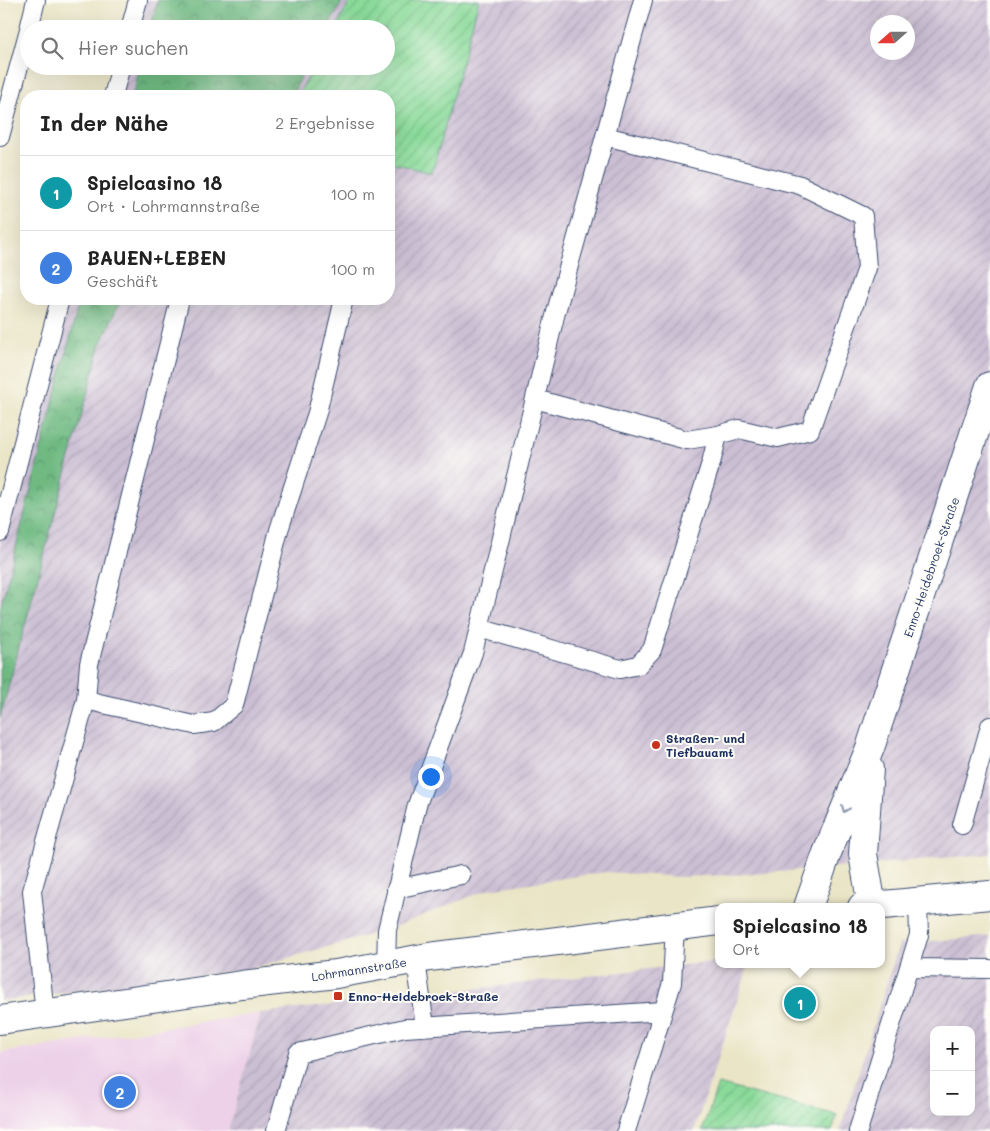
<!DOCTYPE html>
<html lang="de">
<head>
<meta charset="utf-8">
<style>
  :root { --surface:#fff; --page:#f6f6f6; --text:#222; --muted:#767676; --line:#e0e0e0; --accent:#ea580c }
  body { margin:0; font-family:Mali,sans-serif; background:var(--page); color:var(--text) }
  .controls { position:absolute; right:15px; bottom:15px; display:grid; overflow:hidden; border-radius:10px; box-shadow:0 5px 20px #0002 }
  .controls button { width:45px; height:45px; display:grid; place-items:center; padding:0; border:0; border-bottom:1px solid var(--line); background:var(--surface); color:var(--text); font:25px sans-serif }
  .compass { position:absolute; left:870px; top:15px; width:45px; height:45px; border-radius:50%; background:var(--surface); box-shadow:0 5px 20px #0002; rotate:249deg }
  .you { position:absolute; left:430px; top:776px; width:18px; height:18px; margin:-12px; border:4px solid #fff; border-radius:50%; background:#1a73e8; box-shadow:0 0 0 8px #1a73e833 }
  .badge { display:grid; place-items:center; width:32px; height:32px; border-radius:50%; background:var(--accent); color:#fff; font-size:16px; font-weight:700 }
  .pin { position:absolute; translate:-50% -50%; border:2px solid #fff; box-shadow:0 1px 5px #0006 }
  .popup { position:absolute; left:715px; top:903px; width:170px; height:65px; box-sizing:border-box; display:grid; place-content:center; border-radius:10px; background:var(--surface); filter:drop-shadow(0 1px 4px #0005); font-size:16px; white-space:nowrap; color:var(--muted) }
  .popup b { font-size:19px; color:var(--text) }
  .popup::after { content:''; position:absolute; left:50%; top:100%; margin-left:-10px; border:10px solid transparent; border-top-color:var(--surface) }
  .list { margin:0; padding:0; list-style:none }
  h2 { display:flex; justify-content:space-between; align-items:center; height:65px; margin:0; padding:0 20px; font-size:21px }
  h2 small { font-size:16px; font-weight:400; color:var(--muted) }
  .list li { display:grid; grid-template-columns:32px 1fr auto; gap:15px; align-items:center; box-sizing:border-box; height:75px; padding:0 20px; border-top:1px solid var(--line) }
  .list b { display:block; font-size:19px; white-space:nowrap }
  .list p { margin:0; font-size:16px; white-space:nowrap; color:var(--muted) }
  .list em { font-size:16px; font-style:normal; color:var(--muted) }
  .icon { flex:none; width:28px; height:28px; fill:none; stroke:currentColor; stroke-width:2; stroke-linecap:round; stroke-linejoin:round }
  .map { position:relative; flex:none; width:990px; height:1131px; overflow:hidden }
  .search { position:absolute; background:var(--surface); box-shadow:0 5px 20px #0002; left:20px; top:20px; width:375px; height:55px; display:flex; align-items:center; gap:12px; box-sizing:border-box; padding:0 18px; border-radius:28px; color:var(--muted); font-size:19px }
  .panel { position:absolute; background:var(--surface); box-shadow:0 5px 20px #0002; left:20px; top:90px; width:375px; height:215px; border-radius:20px }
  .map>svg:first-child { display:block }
  .built { fill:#edd1e9 }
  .industrial { fill:url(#industrial-furrows); fill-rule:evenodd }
  .forest { fill:url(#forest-crowns); stroke:#457470 }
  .garden { fill:url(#garden-furrows); stroke:#52847c }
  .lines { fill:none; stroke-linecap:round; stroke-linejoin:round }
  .lane-casing { stroke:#3a4a6e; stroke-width:20 }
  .street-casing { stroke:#3a4a6e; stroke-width:30 }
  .secondary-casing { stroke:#3a4a6e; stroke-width:30 }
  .lane { stroke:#fff; stroke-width:18 }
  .street { stroke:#fff; stroke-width:28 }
  .secondary { stroke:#fff; stroke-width:28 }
  .oneway { stroke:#8d97ae }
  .poi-dot { fill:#c8321e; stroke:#fdfcf7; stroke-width:2 }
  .labels { text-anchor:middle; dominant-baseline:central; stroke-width:4; stroke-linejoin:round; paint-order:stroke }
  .street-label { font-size:12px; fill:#1b2f5e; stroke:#fdfcf7 }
  .poi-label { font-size:12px; font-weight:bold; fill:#1b2f5e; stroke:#fdfcf7; text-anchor:start }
</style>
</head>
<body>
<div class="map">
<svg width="990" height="1131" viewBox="0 0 990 1131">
  <defs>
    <pattern id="industrial-furrows" width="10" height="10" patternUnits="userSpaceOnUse" patternTransform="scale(1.25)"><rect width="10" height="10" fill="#ccbfd4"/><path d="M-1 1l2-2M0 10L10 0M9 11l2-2" fill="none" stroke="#afa4b8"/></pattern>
    <pattern id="forest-crowns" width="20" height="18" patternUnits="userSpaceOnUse" patternTransform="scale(1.25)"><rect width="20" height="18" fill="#6fba82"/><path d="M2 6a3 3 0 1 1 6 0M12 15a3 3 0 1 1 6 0" fill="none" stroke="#5a986e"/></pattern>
    <pattern id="garden-furrows" width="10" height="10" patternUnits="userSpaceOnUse" patternTransform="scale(1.25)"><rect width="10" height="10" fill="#8ada9a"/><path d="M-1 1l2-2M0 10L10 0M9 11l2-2" fill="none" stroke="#76bb87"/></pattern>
  </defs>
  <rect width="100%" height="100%" fill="#fdfcf7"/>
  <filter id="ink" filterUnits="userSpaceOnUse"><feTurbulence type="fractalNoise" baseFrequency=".02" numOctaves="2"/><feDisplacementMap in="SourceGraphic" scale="10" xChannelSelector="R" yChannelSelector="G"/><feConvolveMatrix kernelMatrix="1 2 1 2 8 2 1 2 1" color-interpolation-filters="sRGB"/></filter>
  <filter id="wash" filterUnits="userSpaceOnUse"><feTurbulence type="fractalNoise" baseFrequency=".0096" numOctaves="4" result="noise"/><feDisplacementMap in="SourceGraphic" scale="20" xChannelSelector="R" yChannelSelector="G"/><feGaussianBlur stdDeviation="1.12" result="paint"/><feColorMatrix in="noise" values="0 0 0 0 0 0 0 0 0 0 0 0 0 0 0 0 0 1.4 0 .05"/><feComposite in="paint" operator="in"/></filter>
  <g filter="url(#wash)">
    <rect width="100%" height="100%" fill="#eae5c6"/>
    <path class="built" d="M 261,1013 L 228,1131 L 0,1131 L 0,1053 Z"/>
    <path class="industrial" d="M 129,0 L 990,0 L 990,854 L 753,874 L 680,877 L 606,872 L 489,889 L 387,930 L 249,969 L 0,1001 L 0,516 L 54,299 L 389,299 L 389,96 L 105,96 L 113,66 L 386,66 L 386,29 L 122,29 ZM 878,22 L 908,22 L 908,52 L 878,52 Z
      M 990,936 L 990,1131 L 840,1131 L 899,944 ZM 934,1030 L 971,1030 L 971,1112 L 934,1112 Z
      M 719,961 L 719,964 L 749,964 L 694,1131 L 228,1131 L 261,1013 Z"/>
    <path class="forest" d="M 158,0 L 343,0 L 327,29 L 150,29 Z
      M 140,66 L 307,66 L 291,96 L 133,96 Z
      M 80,299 L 121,299 L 101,343 L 0,718 L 0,609 Z"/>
    <path class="garden" d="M 351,0 L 479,0 L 432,173 L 389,162 L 389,96 L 298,96 L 314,66 L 386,66 L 386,29 L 335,29 Z
      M 718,1084 L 837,1115 L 832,1131 L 702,1131 Z"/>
  </g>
  <g filter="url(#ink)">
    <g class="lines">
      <g class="lane-casing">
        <path id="lane" d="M 29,29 L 36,0
          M 130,29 L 138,0
          M 113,96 L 121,66
          M 0,137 L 29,29
          M 535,399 L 687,440 L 718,435 L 739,429 L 778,438 L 810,430 L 867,268 L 863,216 L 800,185 L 605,136
          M 0,532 L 60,299
          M 479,628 L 620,669 L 638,665 L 652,650 L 711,463 L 718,435
          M 86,700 L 194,725 L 214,722 L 234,705 L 279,530 L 317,413 L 344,299
          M 962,825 L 990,726
          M 396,889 L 461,875
          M 416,960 L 425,1027
          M 386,965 L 387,930 L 417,805 L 473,653 L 556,312 L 643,0
          M 910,968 L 990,969
          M 45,1014 L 32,891 L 86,700 L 89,664 L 180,299
          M 276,1131 L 298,1053 L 405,1028 L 663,1011
          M 626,1131 L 672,983 L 675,926
          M 858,1131 L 919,935 L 918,902"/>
      </g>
      <g class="street-casing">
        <path id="street" d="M 869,769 L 863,854 L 872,906
          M 808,907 L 827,853 L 870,748 L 990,386"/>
      </g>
      <g class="secondary-casing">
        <path id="secondary" d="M 862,907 L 990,895
          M 0,1020 L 242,985 L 336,974 L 429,957 L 719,921"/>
      </g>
      <use href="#lane" class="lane"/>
      <use href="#street" class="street"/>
      <use href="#secondary" class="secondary"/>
    </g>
    <defs><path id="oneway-chevron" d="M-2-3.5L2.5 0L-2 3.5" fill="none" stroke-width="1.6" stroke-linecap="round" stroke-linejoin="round" transform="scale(1.25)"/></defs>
    <use class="oneway" href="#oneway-chevron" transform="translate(845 809) rotate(113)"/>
  </g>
  <g class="poi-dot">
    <circle cx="656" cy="745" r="5"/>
    <rect x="333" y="991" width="10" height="10" rx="2.5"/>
  </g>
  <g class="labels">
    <g class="street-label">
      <text transform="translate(931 567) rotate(-71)">Enno-Heidebroek-Straße</text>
      <text transform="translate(359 969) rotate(-9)">Lohrmannstraße</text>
    </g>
    <g class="poi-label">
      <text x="666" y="738">Straßen- und<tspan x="666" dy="14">Tiefbauamt</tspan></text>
      <text x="348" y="996">Enno-Heidebroek-Straße</text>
    </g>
  </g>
</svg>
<div class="controls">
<button>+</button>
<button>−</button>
</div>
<svg class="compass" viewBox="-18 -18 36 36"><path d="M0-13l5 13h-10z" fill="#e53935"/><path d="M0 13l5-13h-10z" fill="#767676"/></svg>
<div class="you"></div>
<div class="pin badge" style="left:800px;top:1003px;background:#0f9aa8">1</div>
<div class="popup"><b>Spielcasino 18</b>Ort</div>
<div class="pin badge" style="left:120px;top:1092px;background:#3f7fe0">2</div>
<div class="search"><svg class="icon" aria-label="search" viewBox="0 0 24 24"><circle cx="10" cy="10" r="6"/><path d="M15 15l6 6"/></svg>Hier suchen</div>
<section class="panel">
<h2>In der Nähe<small>2 Ergebnisse</small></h2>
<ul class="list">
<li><span class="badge" style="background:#0f9aa8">1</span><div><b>Spielcasino 18</b><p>Ort · Lohrmannstraße</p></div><em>100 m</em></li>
<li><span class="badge" style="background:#3f7fe0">2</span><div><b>BAUEN+LEBEN</b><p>Geschäft</p></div><em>100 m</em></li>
</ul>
</section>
</div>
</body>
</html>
